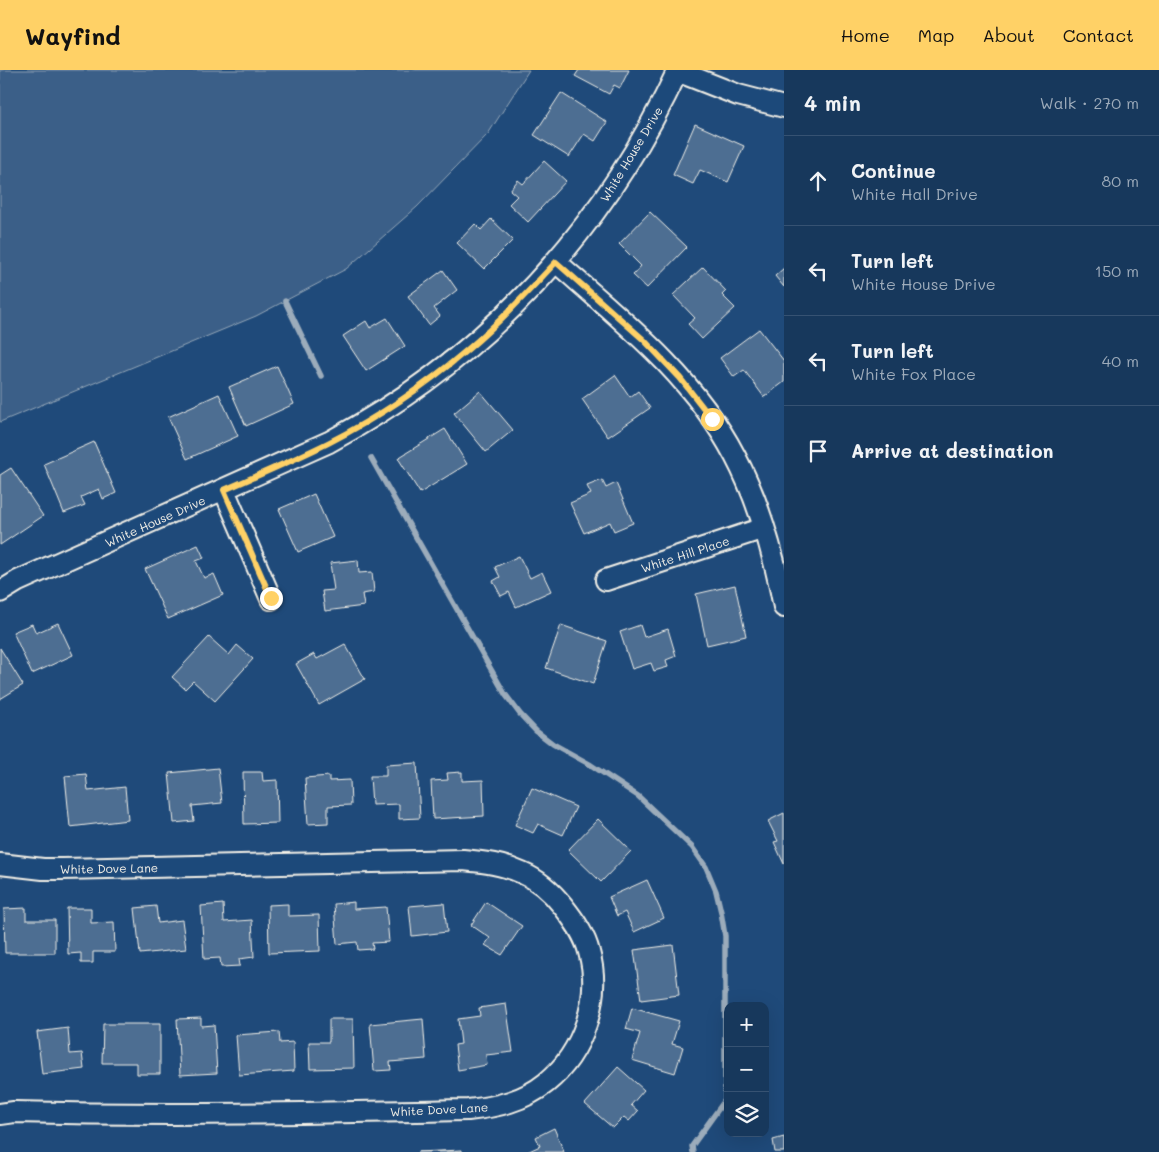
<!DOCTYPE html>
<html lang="en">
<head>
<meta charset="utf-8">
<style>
  :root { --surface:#17385c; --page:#244365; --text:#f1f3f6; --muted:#9eacbb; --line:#365272; --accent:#ffd166 }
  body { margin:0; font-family:Mali,sans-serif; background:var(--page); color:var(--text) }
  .controls { position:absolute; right:15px; bottom:15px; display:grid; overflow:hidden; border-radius:10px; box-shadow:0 5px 20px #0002 }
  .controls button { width:45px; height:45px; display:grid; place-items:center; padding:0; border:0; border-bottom:1px solid var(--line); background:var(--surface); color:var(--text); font:25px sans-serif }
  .stop { position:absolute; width:15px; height:15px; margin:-11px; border:4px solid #ffd166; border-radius:50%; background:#fff }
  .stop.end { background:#ffd166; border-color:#fff; box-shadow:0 1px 5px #0008 }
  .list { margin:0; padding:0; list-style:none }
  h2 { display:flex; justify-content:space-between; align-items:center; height:65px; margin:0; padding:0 20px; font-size:21px }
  h2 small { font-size:16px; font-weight:400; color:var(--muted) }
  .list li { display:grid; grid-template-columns:32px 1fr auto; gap:15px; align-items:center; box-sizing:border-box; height:90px; padding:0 20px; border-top:1px solid var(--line) }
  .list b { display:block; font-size:19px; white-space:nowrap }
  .list p { margin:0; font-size:16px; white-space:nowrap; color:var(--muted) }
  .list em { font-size:16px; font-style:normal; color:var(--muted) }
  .icon { flex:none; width:28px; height:28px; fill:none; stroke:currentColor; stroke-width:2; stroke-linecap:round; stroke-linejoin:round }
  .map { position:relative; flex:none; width:784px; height:1082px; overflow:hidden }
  header { display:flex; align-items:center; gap:30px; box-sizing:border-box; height:70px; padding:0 25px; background:var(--accent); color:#111 }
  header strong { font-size:24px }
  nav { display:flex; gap:28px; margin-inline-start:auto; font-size:18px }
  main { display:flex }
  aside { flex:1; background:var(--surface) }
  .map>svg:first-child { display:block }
  .green { fill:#3a5f88; stroke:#97a8b8 }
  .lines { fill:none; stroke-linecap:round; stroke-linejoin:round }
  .stream { stroke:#9cacbb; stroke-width:5.5 }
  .building { fill:#4d6e92; stroke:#f4f1e8 }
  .street-casing { stroke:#f4f1e8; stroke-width:24 }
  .street { stroke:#1f4a7a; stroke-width:20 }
  .route { stroke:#ffd166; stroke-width:6 }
  .labels { text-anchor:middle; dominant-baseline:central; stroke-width:4; stroke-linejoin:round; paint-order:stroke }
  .street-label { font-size:12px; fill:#f4f1e8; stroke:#1f4a7a }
</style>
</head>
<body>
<header>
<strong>Wayfind</strong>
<nav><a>Home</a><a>Map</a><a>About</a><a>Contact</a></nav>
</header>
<main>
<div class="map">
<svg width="784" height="1082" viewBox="0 0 784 1082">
  <rect width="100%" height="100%" fill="#1f4a7a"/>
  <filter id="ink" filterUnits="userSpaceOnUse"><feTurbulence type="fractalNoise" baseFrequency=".02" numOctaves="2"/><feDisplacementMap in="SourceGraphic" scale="10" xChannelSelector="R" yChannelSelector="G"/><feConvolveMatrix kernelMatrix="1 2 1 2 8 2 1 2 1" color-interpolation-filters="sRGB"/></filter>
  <g filter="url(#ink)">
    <path class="green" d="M 0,0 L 529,0 L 488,64 L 417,137 L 346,199 L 256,246 L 0,352 Z"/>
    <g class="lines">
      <path class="stream" d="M 285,231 L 321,306
        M 371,388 L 505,624 L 520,644 L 536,661 L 553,674 L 591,695 L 638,726 L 692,777 L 706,797 L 716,821 L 721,842 L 725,866 L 725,1030 L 692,1076 L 693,1082"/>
    </g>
    <path class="building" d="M 579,0 L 629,0 L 620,18 L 614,15 L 609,24 L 575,6 Z
      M 561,23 L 607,52 L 595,71 L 584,64 L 569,87 L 534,65 Z
      M 695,54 L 744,76 L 728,112 L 700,100 L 693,114 L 673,105 Z
      M 544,91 L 566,111 L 528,152 L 509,134 L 517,126 L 510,120 L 518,110 L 523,114 Z
      M 650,142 L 687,177 L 647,218 L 633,205 L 641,196 L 619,174 Z
      M 491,149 L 513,170 L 484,199 L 457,173 L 475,154 L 481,160 Z
      M 703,197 L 726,221 L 722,225 L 735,238 L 702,269 L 688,254 L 695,248 L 673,225 Z
      M 784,198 L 784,217 L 775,206 Z
      M 443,200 L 457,220 L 434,238 L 440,246 L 429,255 L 408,226 Z
      M 387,248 L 405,276 L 366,301 L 343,266 L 366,251 L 370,258 Z
      M 759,259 L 784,291 L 784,312 L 764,327 L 744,300 L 734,307 L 720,288 Z
      M 277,296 L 294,334 L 246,356 L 229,317 Z
      M 615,305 L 630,327 L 638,321 L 650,338 L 608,367 L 582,329 Z
      M 480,321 L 513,360 L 486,382 L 454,343 Z
      M 219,324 L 238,366 L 187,389 L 168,347 Z
      M 445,359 L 467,394 L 420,423 L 398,388 Z
      M 94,372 L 116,423 L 103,429 L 99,419 L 81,427 L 85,435 L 64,443 L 44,394 Z
      M 11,398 L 43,446 L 0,475 L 0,405 Z
      M 602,410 L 606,418 L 616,413 L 633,453 L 614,461 L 610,452 L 584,463 L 570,433 L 591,424 L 587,416 Z
      M 314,424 L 333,467 L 298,482 L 279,439 Z
      M 198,475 L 204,488 L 196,491 L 204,508 L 214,504 L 223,525 L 168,549 L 145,499 Z
      M 519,486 L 530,508 L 542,502 L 551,521 L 516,537 L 509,522 L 501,526 L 493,511 L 500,507 L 495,497 Z
      M 358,490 L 359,503 L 372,502 L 374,522 L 362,524 L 364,536 L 325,541 L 322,521 L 334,520 L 330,493 Z
      M 735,515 L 746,566 L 707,575 L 696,524 Z
      M 58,553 L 73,585 L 32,604 L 13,562 L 32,554 L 36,563 Z
      M 561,555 L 607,571 L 593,614 L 546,598 Z
      M 640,555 L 644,567 L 668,559 L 676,586 L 666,590 L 668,597 L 654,601 L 651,593 L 632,599 L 620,562 Z
      M 209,567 L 229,585 L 237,575 L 253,589 L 215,631 L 193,611 L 185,619 L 172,607 Z
      M 345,574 L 365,609 L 319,635 L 296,594 L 314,584 L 317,589 Z
      M 0,578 L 23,615 L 0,629 Z
      M 417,693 L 420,748 L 399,749 L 399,734 L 372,735 L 370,706 L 386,706 L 386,695 Z
      M 218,698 L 222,733 L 192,736 L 194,751 L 174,753 L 169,703 Z
      M 243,702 L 262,702 L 263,711 L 277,710 L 278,753 L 244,754 Z
      M 462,702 L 462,711 L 483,710 L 484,746 L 433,749 L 431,711 L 448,710 L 447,703 Z
      M 86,704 L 88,721 L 125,717 L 128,750 L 70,757 L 65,706 Z
      M 329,706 L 329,711 L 350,710 L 351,735 L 328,736 L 328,753 L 308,754 L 305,708 Z
      M 532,718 L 576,737 L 563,765 L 538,754 L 533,763 L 515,755 Z
      M 784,743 L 784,794 L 774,772 L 778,771 L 768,751 Z
      M 598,749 L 631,781 L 601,812 L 568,780 Z
      M 647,810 L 664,848 L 634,862 L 625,842 L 617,846 L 609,827 Z
      M 354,832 L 354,839 L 386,837 L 389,872 L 372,873 L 373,879 L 358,880 L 357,872 L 337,874 L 334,834 Z
      M 486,832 L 522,856 L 502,885 L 485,875 L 490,868 L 471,855 Z
      M 444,833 L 447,862 L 412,866 L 409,836 Z
      M 223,834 L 224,852 L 252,850 L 254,887 L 239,889 L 240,896 L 221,897 L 220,888 L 204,889 L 201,836 Z
      M 288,834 L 288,846 L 319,845 L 320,881 L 269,883 L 268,835 Z
      M 156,836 L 158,853 L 182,850 L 186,879 L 140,884 L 135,838 Z
      M 26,838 L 26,850 L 55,850 L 55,883 L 5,883 L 4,839 Z
      M 67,838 L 91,838 L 91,853 L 114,852 L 115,882 L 93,882 L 93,893 L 81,893 L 81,883 L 68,884 Z
      M 673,875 L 679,925 L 641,930 L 634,880 Z
      M 506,934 L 513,982 L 486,985 L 487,995 L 458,1000 L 455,975 L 461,974 L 458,949 L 480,946 L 479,938 Z
      M 632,938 L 679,951 L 672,974 L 683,977 L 675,1003 L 632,990 L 640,963 L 626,959 Z
      M 201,948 L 201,956 L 214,955 L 217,1003 L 180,1005 L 177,949 Z
      M 329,949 L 353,949 L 354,998 L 310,999 L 309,972 L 329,972 Z
      M 423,949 L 426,989 L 390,992 L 391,1000 L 374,1001 L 370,954 Z
      M 103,954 L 160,954 L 160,1004 L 137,1004 L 137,993 L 102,993 Z
      M 68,958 L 70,984 L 82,983 L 84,999 L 42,1004 L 37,962 Z
      M 279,962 L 280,973 L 293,972 L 294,1001 L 239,1005 L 236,965 Z
      M 618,997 L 644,1020 L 631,1035 L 638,1041 L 629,1051 L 624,1047 L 613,1058 L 585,1034 Z
      M 554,1058 L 564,1082 L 527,1082 L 540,1076 L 536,1067 Z
      M 784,1067 L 784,1082 L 775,1082 L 773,1070 Z
      M 462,1080 L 462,1082 L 417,1082 Z"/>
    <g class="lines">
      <g class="street-casing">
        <path id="street" d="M 677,1 L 738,25 L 784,37
          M 556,192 C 622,250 694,307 735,386 C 760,433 774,485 784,537
          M 224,420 L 271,529
          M 606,510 L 764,458
          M 0,522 L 18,511 L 329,372 C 487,287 602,163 678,0
          M 0,794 L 43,799 L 63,799 L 463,790 C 484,792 503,794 522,803 C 539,810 552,822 563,836 C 574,850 585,865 589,882 C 602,928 583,983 546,1013 C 524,1031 496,1037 468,1040 C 317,1043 165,1046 14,1042 L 0,1044"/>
      </g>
      <use href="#street" class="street"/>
    </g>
  </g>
  <g class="lines" filter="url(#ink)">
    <path class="route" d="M 271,528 L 224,420 C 259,405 294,390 328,373 C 377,348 425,316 467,280 C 499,253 528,222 556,192 L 644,270 L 680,308 L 712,349"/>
  </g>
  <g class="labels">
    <g class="street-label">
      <text transform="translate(631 84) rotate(-59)">White House Drive</text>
      <text transform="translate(155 451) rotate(-24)">White House Drive</text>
      <text transform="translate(685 484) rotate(-18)">White Hill Place</text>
      <text transform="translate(109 798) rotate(-1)">White Dove Lane</text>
      <text transform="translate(439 1039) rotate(-3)">White Dove Lane</text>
    </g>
  </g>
</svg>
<div class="controls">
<button>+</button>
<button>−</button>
<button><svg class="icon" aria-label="layers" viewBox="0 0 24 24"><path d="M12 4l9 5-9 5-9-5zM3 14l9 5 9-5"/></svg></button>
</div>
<div class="stop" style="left:712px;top:349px"></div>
<div class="stop end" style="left:271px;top:528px"></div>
</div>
<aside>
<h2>4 min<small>Walk · 270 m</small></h2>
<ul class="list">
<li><svg class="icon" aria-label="ahead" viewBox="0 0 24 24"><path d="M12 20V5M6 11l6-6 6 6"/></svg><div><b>Continue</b><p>White Hall Drive</p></div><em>80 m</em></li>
<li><svg class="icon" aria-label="left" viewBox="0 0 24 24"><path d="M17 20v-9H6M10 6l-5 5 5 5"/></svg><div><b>Turn left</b><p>White House Drive</p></div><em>150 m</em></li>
<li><svg class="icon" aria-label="left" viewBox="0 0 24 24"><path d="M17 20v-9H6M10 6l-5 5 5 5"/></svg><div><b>Turn left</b><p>White Fox Place</p></div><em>40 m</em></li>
<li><svg class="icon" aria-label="arrive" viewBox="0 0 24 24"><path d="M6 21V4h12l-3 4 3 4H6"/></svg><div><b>Arrive at destination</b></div></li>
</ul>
</aside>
</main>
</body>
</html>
